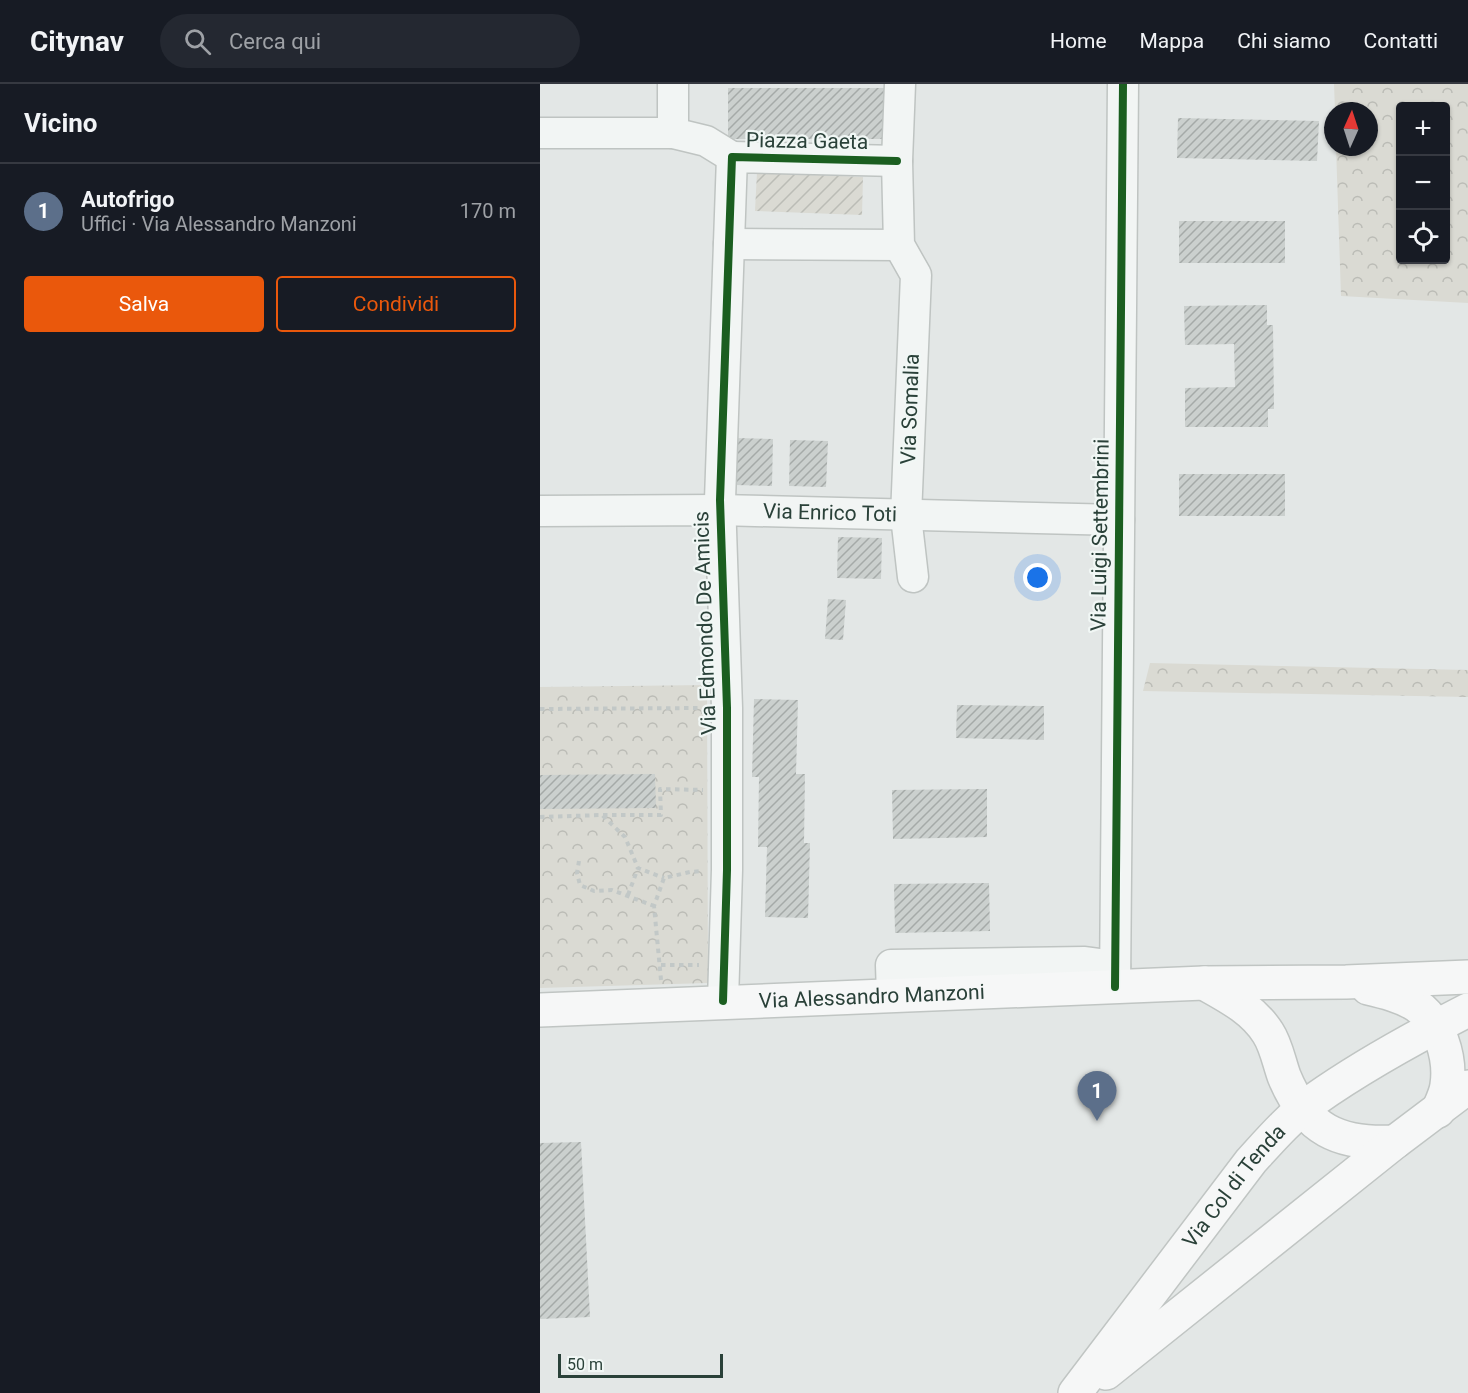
<!DOCTYPE html>
<html lang="it">
<head>
<meta charset="utf-8">
<style>
  :root { --surface:#171b24; --page:#242831; --text:#f1f3f6; --muted:#9ea1a6; --line:#363941; --accent:#ea580c }
  body { margin:0; font-family:Roboto,sans-serif; background:var(--page); color:var(--text) }
  .controls { position:absolute; right:18px; top:18px; display:grid; overflow:hidden; border-radius:6px; box-shadow:0 2px 4px #0004 }
  .controls button { width:54px; height:54px; display:grid; place-items:center; padding:0; border:0; border-bottom:2px solid var(--line); background:var(--surface); color:var(--text); font:30px sans-serif }
  .compass { position:absolute; left:784px; top:18px; width:54px; height:54px; border-radius:50%; background:var(--surface); box-shadow:0 2px 4px #0004; rotate:3deg }
  .scale { position:absolute; left:18px; bottom:15px; width:165px; box-sizing:border-box; padding-left:6px; border:3px solid #2a4139; border-top:0; font-size:16px; line-height:21px; white-space:nowrap; color:#2a4139; -webkit-text-stroke:4px #f1f7f5; paint-order:stroke }
  .you { position:absolute; left:498px; top:494px; width:21px; height:21px; margin:-15px; border:4px solid #fff; border-radius:50%; background:#1a73e8; box-shadow:0 0 0 9px #1a73e833 }
  .badge { display:grid; place-items:center; width:39px; height:39px; border-radius:50%; background:var(--accent); color:#fff; font-size:20px; font-weight:700 }
  .pin { position:absolute; translate:-50% -50px; filter:drop-shadow(0 2px 3px #0008) }
  .pin::after { content:''; position:absolute; top:32px; width:21px; height:18px; background:inherit; clip-path:polygon(0 0,100% 0,50% 100%) }
  .list { margin:0; padding:0; list-style:none }
  h2 { display:flex; justify-content:space-between; align-items:center; height:78px; margin:0; padding:0 24px; font-size:26px }
  h2 small { font-size:20px; font-weight:400; color:var(--muted) }
  .list li { display:grid; grid-template-columns:39px 1fr auto; gap:18px; align-items:center; box-sizing:border-box; height:96px; padding:0 24px; border-top:2px solid var(--line) }
  .list b { display:block; font-size:22px; white-space:nowrap }
  .list p { margin:0; font-size:20px; white-space:nowrap; color:var(--muted) }
  .list em { font-size:20px; font-style:normal; color:var(--muted) }
  .actions { display:flex; gap:12px; padding:18px 24px }
  .actions a { flex:1; padding:14px 0; border:2px solid var(--accent); border-radius:6px; text-align:center; font-size:21px; color:var(--accent) }
  .actions .main { background:var(--accent); color:#fff }
  .icon { flex:none; width:33px; height:33px; fill:none; stroke:currentColor; stroke-width:2; stroke-linecap:round; stroke-linejoin:round }
  .map { position:relative; flex:none; width:928px; height:1309px; overflow:hidden }
  header { display:flex; align-items:center; gap:36px; box-sizing:border-box; height:84px; padding:0 30px; background:var(--surface); border-bottom:2px solid var(--line) }
  header strong { font-size:28px }
  nav { display:flex; gap:33px; margin-inline-start:auto; font-size:21px }
  .search { width:420px; height:54px; background:var(--page); display:flex; align-items:center; gap:15px; box-sizing:border-box; padding:0 21px; border-radius:33px; color:var(--muted); font-size:22px }
  main { display:flex }
  aside { flex:1; background:var(--surface) }
  .map>svg:first-child { display:block }
  .forest { fill:url(#forest-crowns); fill-rule:evenodd }
  .garden { fill:url(#garden-furrows) }
  .building { fill:url(#building-hatch) }
  .lines { fill:none; stroke-linecap:round; stroke-linejoin:round }
  .minor-casing { stroke:#bfc4c2; stroke-width:33 }
  .major-casing { stroke:#c0c5c3; stroke-width:36 }
  .path { stroke:#c2c8c7; stroke-width:4; stroke-dasharray:4.5 4.5; stroke-linecap:butt }
  .minor { stroke:#f2f5f4; stroke-width:30 }
  .major { stroke:#f6f7f7; stroke-width:33 }
  .cycleway-casing { stroke:#f1f7f5; stroke-width:11 }
  .cycleway { stroke:#1b5e20; stroke-width:8 }
  .labels { text-anchor:middle; dominant-baseline:central; stroke-width:4.5; stroke-linejoin:round; paint-order:stroke }
  .street-label { font-size:21px; fill:#2a4139; stroke:#f1f7f5 }
</style>
</head>
<body>
<header>
<strong>Citynav</strong>
<div class="search"><svg class="icon" aria-label="search" viewBox="0 0 24 24"><circle cx="10" cy="10" r="6"/><path d="M15 15l6 6"/></svg>Cerca qui</div>
<nav><a>Home</a><a>Mappa</a><a>Chi siamo</a><a>Contatti</a></nav>
</header>
<main>
<aside>
<h2>Vicino<small></small></h2>
<ul class="list">
<li><span class="badge" style="background:#5c6f8a">1</span><div><b>Autofrigo</b><p>Uffici · Via Alessandro Manzoni</p></div><em>170 m</em></li>
</ul>
<div class="actions"><a class="main">Salva</a><a>Condividi</a></div>
</aside>
<div class="map">
<svg width="928" height="1309" viewBox="0 0 928 1309">
  <defs>
    <pattern id="forest-crowns" width="20" height="18" patternUnits="userSpaceOnUse" patternTransform="scale(1.5)"><rect width="20" height="18" fill="#dadad3"/><path d="M2 6a3 3 0 1 1 6 0M12 15a3 3 0 1 1 6 0" fill="none" stroke="#bbbcb6"/></pattern>
    <pattern id="garden-furrows" width="10" height="10" patternUnits="userSpaceOnUse" patternTransform="scale(1.5)"><rect width="10" height="10" fill="#dadad3"/><path d="M-1 1l2-2M0 10L10 0M9 11l2-2" fill="none" stroke="#bbbcb6"/></pattern>
    <pattern id="building-hatch" width="6" height="6" patternUnits="userSpaceOnUse" patternTransform="scale(1.5)"><rect width="6" height="6" fill="#cbd0ce"/><path d="M-1 1l2-2M0 6l6-6M5 7l2-2" fill="none" stroke="#a5aaa8"/></pattern>
  </defs>
  <rect width="100%" height="100%" fill="#e3e7e6"/>
  <path class="forest" d="M 794,0 L 928,0 L 928,219 L 801,212 L 796,63 L 829,63 L 829,27 L 795,27 ZM 860,22 L 906,22 L 906,176 L 860,176 Z
    M 610,579 L 928,586 L 928,613 L 603,607 Z
    M 167,601 L 168,899 L 0,904 L 0,603 Z"/>
  <path class="garden" d="M 217,88 L 323,93 L 322,131 L 215,127 Z"/>
  <path class="building" d="M 188,4 L 348,4 L 348,55 L 188,55 Z
    M 638,34 L 779,37 L 777,77 L 637,74 Z
    M 639,137 L 745,137 L 745,179 L 639,179 Z
    M 727,221 L 727,241 L 733,241 L 734,325 L 728,325 L 728,343 L 645,343 L 645,304 L 695,303 L 694,260 L 645,261 L 644,222 Z
    M 195,354 L 233,355 L 232,402 L 195,401 Z
    M 250,356 L 288,357 L 286,403 L 249,402 Z
    M 639,390 L 745,390 L 745,432 L 639,432 Z
    M 298,453 L 342,454 L 341,495 L 297,494 Z
    M 288,515 L 306,516 L 303,556 L 285,555 Z
    M 214,615 L 258,616 L 256,690 L 265,690 L 264,759 L 270,759 L 268,834 L 225,833 L 227,763 L 218,763 L 219,693 L 212,693 Z
    M 417,621 L 504,622 L 504,656 L 416,654 Z
    M 115,690 L 116,724 L 0,725 L 0,691 Z
    M 447,705 L 447,753 L 353,755 L 352,706 Z
    M 449,799 L 450,847 L 355,849 L 354,800 Z
    M 41,1058 L 50,1233 L 0,1235 L 0,1059 Z"/>
  <g class="lines">
    <g class="minor-casing">
      <g id="minor">
        <path d="M 360,0 L 357,77 L 359,161 L 376,191 L 366,432 L 373,493"/>
        <path d="M 0,49 L 133,49 L 166,57 L 192,73"/>
        <path d="M 133,49 L 133,0"/>
        <path d="M 189,160 L 359,161"/>
        <path id="s1" d="M 0,427 L 179,426 L 579,436"/>
        <path d="M 575,903 L 583,0"/>
        <path d="M 352,911 L 351,881 L 545,878 L 575,882"/>
        <path d="M 183,917 L 187,786 L 187,624 L 180,416 L 192,73 L 357,77"/>
      </g>
    </g>
    <g class="major-casing">
      <g id="major">
        <path d="M 664,899 C 687,912 713,925 728,949 C 736,961 739,978 744,992 C 766,1046 799,1061 855,1058"/>
        <path d="M 828,904 C 845,908 861,912 876,921 C 900,937 911,974 907,1001 C 906,1010 901,1019 898,1027"/>
        <path id="s2" d="M 0,926 L 664,899 L 806,898 L 928,893"/>
        <path d="M 566,1289 L 855,1058 L 928,1003"/>
        <path id="s3" d="M 535,1309 L 711,1077 C 731,1055 750,1033 774,1016 C 822,982 875,953 928,926"/>
      </g>
    </g>
    <path class="path" d="M 0,625 L 162,624
      M 63,731 L 121,731 L 120,705 L 163,706
      M 0,733 L 62,731 L 85,753 L 98,784 L 124,794
      M 39,777 L 37,789 L 40,801 L 54,807 L 72,806 L 114,822
      M 88,811 L 98,784
      M 121,881 L 159,881
      M 121,896 L 114,822 L 124,794 L 150,788 L 162,787"/>
    <use href="#minor" class="minor"/>
    <use href="#major" class="major"/>
    <g class="cycleway-casing">
      <path id="cycleway" d="M 575,903 L 583,0
        M 183,917 L 187,786 L 187,624 L 180,416 L 192,73 L 357,77"/>
    </g>
    <use href="#cycleway" class="cycleway"/>
  </g>
  <g class="labels">
    <g class="street-label">
      <text transform="translate(267 57) rotate(1)">Piazza Gaeta</text>
      <text transform="translate(370 325) rotate(-88)">Via Somalia</text>
      <text stroke="none"><textPath href="#s1" startOffset="290">Via Enrico Toti</textPath></text>
      <text transform="translate(560 451) rotate(-89)">Via Luigi Settembrini</text>
      <text transform="translate(165 539) rotate(-92)">Via Edmondo De Amicis</text>
      <text stroke="none"><textPath href="#s2" startOffset="332">Via Alessandro Manzoni</textPath></text>
      <text stroke="none"><textPath href="#s3" startOffset="261">Via Col di Tenda</textPath></text>
    </g>
  </g>
</svg>
<div class="controls">
<button>+</button>
<button>−</button>
<button><svg class="icon" aria-label="locate" viewBox="0 0 24 24"><circle cx="12" cy="12" r="6"/><path d="M12 2v4M12 18v4M2 12h4M18 12h4"/></svg></button>
</div>
<svg class="compass" viewBox="-18 -18 36 36"><path d="M0-13l5 13h-10z" fill="#e53935"/><path d="M0 13l5-13h-10z" fill="#9ea1a6"/></svg>
<div class="scale">50 m</div>
<div class="you"></div>
<div class="pin badge" style="left:557px;top:1037px;background:#5c6f8a">1</div>
</div>
</main>
</body>
</html>
